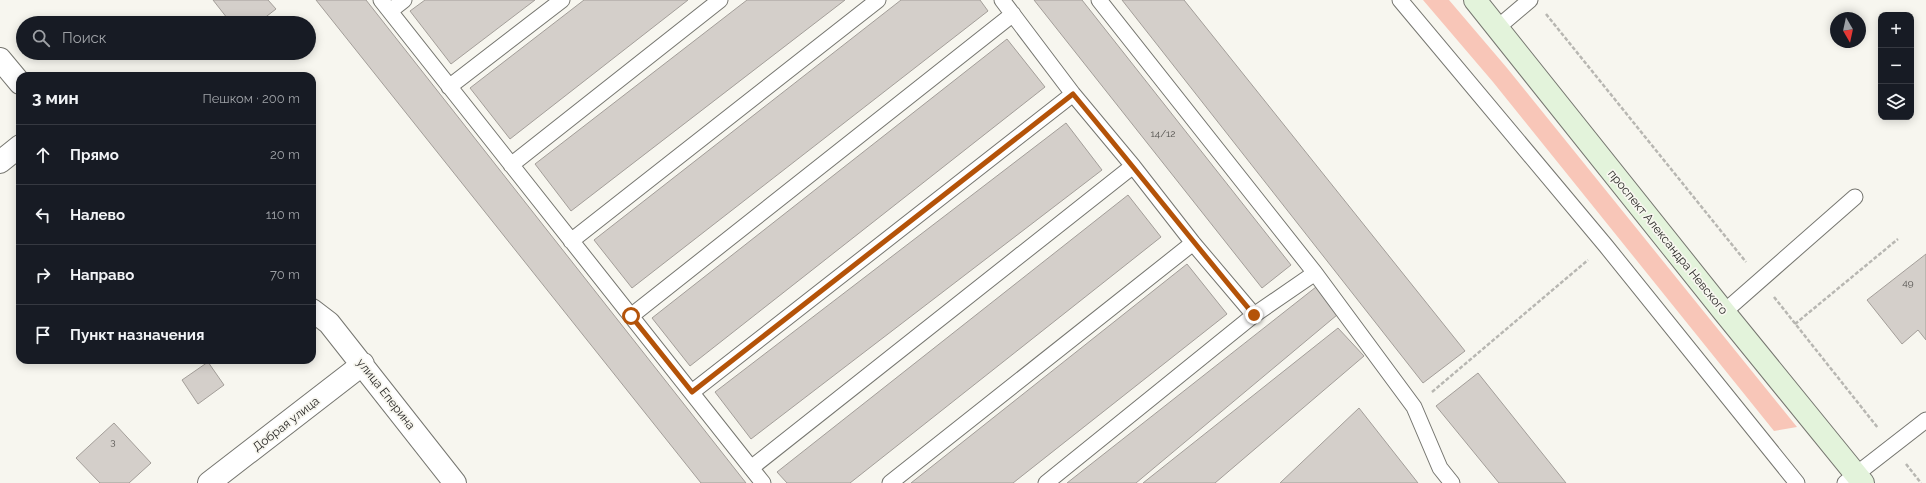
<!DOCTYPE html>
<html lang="ru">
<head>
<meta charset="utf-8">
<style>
  :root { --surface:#171b24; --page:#20242c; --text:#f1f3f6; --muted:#9ea1a6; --line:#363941 }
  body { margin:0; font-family:Raleway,sans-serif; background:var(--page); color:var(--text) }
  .controls { position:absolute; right:12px; top:12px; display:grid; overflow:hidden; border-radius:8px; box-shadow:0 2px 10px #0003 }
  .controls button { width:36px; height:36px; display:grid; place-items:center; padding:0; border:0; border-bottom:1px solid var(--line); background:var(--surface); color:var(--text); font:20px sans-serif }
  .compass { position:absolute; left:1830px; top:12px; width:36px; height:36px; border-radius:50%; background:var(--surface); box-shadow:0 2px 10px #0003; rotate:171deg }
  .stop { position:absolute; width:12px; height:12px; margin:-9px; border:3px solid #b45309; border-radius:50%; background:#fff }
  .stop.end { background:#b45309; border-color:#fff; box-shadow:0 1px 4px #0008 }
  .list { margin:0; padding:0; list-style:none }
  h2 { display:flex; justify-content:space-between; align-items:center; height:52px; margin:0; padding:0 16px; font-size:17px }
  h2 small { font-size:13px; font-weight:400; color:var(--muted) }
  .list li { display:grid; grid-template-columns:26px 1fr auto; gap:12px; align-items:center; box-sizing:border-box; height:60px; padding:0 16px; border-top:1px solid var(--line) }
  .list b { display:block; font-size:15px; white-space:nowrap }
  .list em { font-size:13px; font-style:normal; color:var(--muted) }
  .icon { flex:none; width:22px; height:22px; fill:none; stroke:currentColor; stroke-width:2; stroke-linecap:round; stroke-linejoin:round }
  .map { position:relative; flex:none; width:1926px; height:483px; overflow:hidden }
  .search { position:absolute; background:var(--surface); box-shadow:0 2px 10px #0003; left:16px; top:16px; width:300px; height:44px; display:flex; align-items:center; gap:10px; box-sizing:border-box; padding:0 14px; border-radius:22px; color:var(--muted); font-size:15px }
  .panel { position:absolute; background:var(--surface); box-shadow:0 2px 10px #0003; left:16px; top:72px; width:300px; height:292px; border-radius:12px }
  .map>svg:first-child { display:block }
  .green { fill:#f8c6b8 }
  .building { fill:#d4cfca; stroke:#a39e99 }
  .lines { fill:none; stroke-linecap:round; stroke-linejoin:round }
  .service-casing { stroke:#767670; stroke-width:17 }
  .minor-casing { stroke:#767670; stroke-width:24 }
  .secondary-casing { stroke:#767670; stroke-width:24 }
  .path { stroke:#b8b7b2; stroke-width:2.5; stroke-dasharray:4 2; stroke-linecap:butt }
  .service { stroke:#fff; stroke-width:15 }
  .minor { stroke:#fff; stroke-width:22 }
  .secondary { stroke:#e3f3db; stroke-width:22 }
  .route { stroke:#b45309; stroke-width:5 }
  .labels { text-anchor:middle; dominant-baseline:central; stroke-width:3.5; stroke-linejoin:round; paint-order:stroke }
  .number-label { font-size:10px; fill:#53514e }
  .street-label { font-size:12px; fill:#282725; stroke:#f7f6ef }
</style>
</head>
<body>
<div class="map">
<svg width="1926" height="483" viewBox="0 0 1926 483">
  <rect width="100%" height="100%" fill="#f7f6ef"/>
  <path class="green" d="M 1423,0 L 1449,0 L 1507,68 L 1797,427 L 1774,431 L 1493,82 Z"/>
  <path class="building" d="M 213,0 L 268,0 L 276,9 L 258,23 L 231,23 Z
    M 316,0 L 366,0 L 746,483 L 701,483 Z
    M 425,0 L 535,0 L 451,64 L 410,11 Z
    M 584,0 L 688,0 L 510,139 L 470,88 Z
    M 747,0 L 845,0 L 571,211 L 535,164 Z
    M 901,0 L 980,0 L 988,11 L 632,288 L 594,240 Z
    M 1034,0 L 1082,0 L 1291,265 L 1262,288 Z
    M 1122,0 L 1184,0 L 1465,351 L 1423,383 Z
    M 1007,39 L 1045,87 L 690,366 L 652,318 Z
    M 1066,123 L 1102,170 L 751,439 L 715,392 Z
    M 1128,195 L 1161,237 L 850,483 L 787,483 L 777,472 Z
    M 1926,254 L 1926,340 L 1918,330 L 1902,344 L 1867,300 Z
    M 1187,264 L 1227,314 L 1013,483 L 911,483 Z
    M 1316,287 L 1337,315 L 1136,483 L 1067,483 Z
    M 1338,328 L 1364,356 L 1215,483 L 1143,483 Z
    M 208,362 L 224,385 L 198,404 L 182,380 Z
    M 1478,373 L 1566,483 L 1499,483 L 1436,406 Z
    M 1359,408 L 1418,483 L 1280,483 Z
    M 114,423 L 151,463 L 129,483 L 100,483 L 76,458 Z"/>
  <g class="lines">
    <g class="service-casing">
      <path id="service" d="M 381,0 L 763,483
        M 1002,0 L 1073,94 L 1133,166 L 1193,243 L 1254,315 L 1046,483
        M 1099,0 L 1315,273 L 1414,407 L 1440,468 L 1452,483
        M 1400,0 L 1606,246 L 1797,483
        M 390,11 L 404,0
        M 1497,28 L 1530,0
        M 449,87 L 562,0
        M 511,165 L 720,0
        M 571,241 L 878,0
        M 1724,312 L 1855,197
        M 1254,315 L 1315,273
        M 631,316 L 1013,14
        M 692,392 L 1073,94
        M 751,468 L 1133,166
        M 890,483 L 1193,243
        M 1845,483 L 1926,420"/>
    </g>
    <g class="minor-casing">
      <path id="minor" d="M 0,59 L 20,83
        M 0,162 L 20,146
        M 312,310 L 329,323 L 455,483
        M 209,483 L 363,364"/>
    </g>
    <g class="secondary-casing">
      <path id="secondary" d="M 1475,0 L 1724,312 L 1863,483"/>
    </g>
    <path class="path" d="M 1546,14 L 1746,262
      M 1774,297 L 1878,428
      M 1795,324 L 1898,239
      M 1432,392 L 1588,260
      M 1906,464 L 1921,483"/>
    <use href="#service" class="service"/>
    <use href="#minor" class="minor"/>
    <use href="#secondary" class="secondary"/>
  </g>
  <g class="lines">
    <path class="route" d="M 631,316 L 692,392 L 1073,94 C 1134,167 1193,242 1254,315"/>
  </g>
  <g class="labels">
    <g class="number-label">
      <text x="1163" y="133">14/12</text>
      <text x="1908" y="282">49</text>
      <text x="113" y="441">3</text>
    </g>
    <g class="street-label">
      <text transform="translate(1668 242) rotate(51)">проспект Александра Невского</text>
      <text transform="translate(386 394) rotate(52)">улица Еперина</text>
      <text transform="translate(286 424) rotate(-38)">Добрая улица</text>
    </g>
  </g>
</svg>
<div class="controls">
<button>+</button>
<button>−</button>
<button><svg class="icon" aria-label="layers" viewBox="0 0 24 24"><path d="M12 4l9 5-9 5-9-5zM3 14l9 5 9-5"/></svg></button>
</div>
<svg class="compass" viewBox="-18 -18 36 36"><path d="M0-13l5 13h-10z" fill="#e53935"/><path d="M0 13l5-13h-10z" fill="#9ea1a6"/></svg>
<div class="stop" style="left:631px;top:316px"></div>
<div class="stop end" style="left:1254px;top:315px"></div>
<div class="search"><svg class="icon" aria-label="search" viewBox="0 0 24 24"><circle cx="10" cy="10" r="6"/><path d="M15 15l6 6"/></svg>Поиск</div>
<section class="panel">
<h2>3 мин<small>Пешком · 200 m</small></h2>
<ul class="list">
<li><svg class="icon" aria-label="ahead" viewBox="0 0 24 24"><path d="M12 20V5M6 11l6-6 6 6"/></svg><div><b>Прямо</b></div><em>20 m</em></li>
<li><svg class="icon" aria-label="left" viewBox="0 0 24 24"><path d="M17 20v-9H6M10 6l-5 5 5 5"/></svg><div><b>Налево</b></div><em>110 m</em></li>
<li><svg class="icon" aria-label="right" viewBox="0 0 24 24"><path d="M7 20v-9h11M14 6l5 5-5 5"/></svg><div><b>Направо</b></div><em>70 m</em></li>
<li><svg class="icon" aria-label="arrive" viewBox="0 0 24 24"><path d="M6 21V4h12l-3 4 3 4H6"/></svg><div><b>Пункт назначения</b></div></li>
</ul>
</section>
</div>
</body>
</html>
